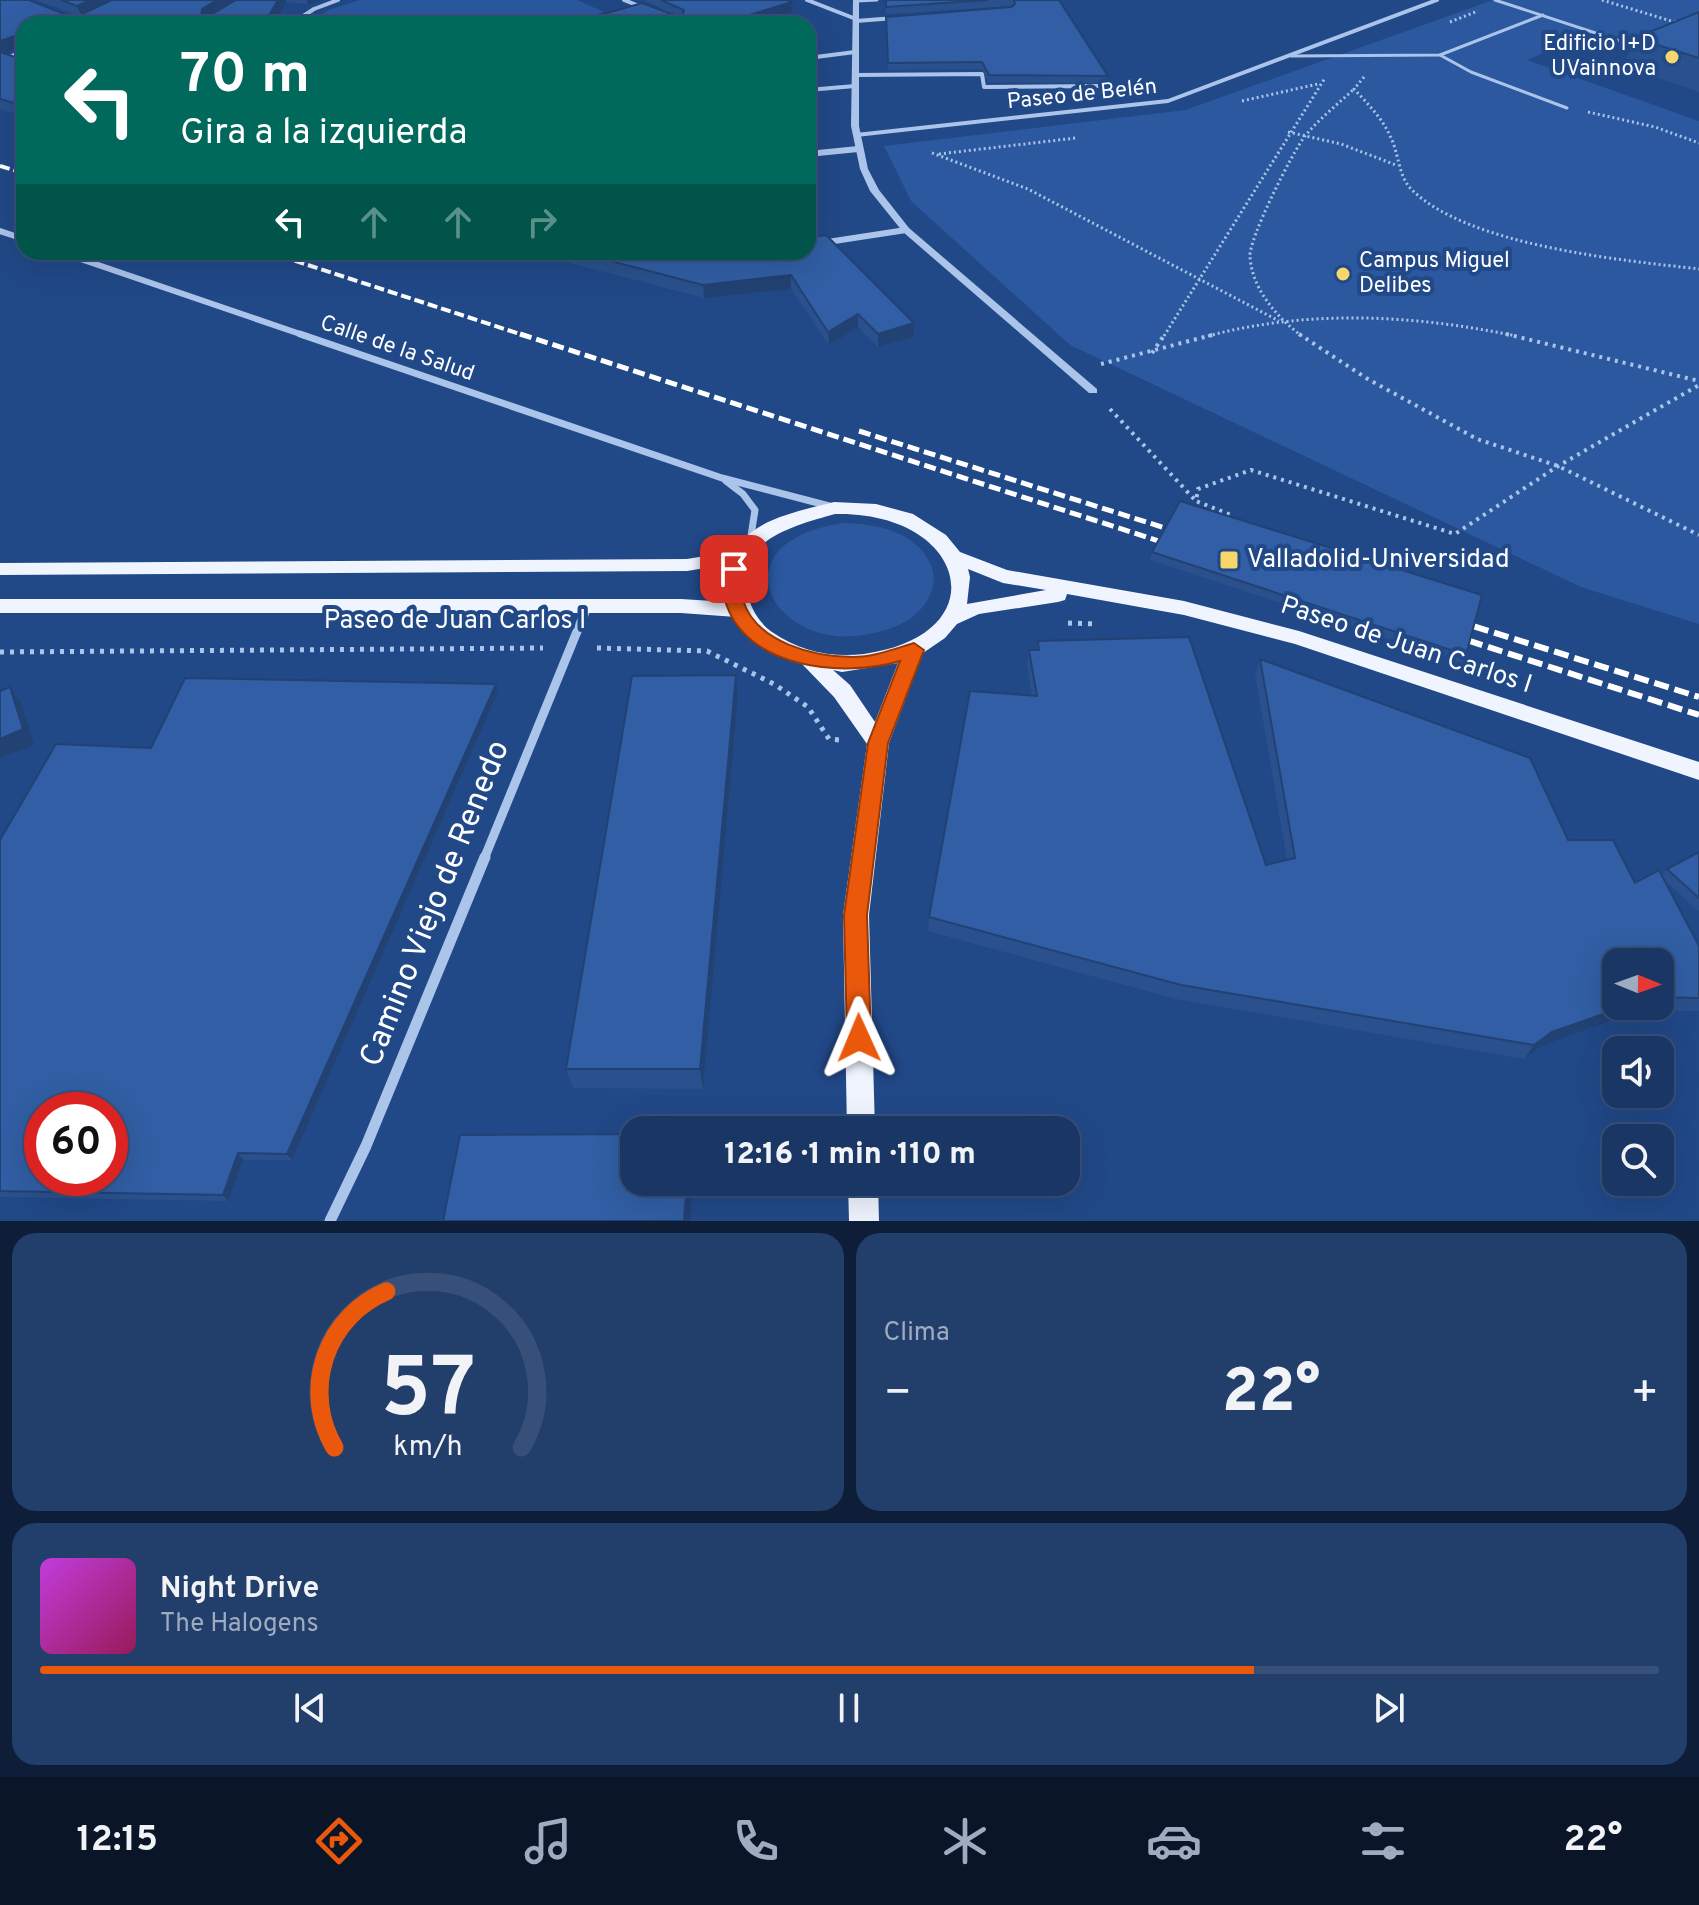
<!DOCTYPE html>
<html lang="es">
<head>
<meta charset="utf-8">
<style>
  :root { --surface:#193665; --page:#223e6b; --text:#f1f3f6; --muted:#9fabbf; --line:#375079; --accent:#ea580c }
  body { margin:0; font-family:Overpass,sans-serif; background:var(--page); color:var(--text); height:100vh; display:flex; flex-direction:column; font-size:30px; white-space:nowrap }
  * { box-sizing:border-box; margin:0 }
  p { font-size:26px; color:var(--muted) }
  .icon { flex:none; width:44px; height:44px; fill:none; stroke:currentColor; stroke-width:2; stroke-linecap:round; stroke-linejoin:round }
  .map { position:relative; height:1221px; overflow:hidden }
  .panel { display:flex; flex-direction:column; gap:12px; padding:12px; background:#0e1e38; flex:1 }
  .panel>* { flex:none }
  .hud { position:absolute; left:16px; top:16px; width:800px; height:244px; border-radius:24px; box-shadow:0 8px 32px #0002,0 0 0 2px var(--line); background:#00695c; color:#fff; overflow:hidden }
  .needle { width:52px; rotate:91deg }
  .buttons { position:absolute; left:1602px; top:948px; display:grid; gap:16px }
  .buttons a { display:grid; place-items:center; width:72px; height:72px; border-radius:16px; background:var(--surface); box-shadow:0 8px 32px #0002,0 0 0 2px var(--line); font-size:40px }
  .speed { position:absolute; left:24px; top:1092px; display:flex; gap:16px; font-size:40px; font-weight:700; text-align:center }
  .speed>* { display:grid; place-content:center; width:104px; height:104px; border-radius:50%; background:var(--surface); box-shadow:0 8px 32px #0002,0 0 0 2px var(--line); line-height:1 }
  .speed .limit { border:12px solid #d22; background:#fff; color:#111 }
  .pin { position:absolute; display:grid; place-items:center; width:68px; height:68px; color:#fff; margin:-34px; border-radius:16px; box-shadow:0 4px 12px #0006 }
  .me { position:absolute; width:88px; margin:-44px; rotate:359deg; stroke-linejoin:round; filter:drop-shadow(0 0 6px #0008) }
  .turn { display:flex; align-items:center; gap:28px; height:168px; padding:0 32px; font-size:36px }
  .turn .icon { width:104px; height:104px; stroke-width:2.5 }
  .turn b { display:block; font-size:56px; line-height:68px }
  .lanes { display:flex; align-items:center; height:76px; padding:0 32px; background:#0003; justify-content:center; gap:40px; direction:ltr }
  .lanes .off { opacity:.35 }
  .big { font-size:60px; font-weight:800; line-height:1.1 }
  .panel .tile { flex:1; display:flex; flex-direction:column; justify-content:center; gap:12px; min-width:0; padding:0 28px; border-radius:24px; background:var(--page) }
  .panel .dial { align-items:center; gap:0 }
  .dial svg { height:208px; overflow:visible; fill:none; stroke:var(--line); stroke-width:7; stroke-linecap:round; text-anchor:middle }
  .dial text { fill:var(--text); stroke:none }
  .song { display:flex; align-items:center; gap:24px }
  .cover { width:96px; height:96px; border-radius:12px; background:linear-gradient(135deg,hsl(290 70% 55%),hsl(330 70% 35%)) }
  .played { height:8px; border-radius:4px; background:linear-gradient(90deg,var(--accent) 75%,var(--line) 75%) }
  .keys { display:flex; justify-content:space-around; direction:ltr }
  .heat { display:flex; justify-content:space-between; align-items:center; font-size:44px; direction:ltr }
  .panel .tiles { flex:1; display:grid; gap:12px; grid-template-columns:1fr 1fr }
  .tile:last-child { grid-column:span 2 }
  .trip { position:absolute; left:620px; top:1116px; width:460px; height:80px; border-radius:24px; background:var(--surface); box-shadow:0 8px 32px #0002,0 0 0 2px var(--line); font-weight:800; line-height:80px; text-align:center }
  .dock { display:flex; height:128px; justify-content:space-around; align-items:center; background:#0a1628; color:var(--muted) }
  .dock .icon { width:56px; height:56px }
  .dock .active { color:var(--accent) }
  .dock b { font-size:36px; color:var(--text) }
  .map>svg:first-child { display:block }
</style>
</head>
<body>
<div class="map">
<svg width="1699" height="1221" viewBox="0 0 1699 1221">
  <rect width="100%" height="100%" fill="#214887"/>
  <g fill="#2b589f">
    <path d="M360,0H577L604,12L562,24H307L328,10Z"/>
    <path d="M1493,0H1699V17L1643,37L1586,35L1527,60L1699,121V624L1581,587L1070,345L911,201L884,146L1185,110Z"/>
    <path d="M843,523C877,524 916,531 931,565C938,581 931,598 920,610C909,622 894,628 878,632C777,661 708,543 843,523Z"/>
  </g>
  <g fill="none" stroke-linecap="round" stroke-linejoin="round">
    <g stroke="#abc4ea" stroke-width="3" stroke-dasharray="2 3" stroke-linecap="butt">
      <path d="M1602,0L1681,24"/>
      <path d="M1450,22L1478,11"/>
      <path d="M1601,71L1618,64"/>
      <path d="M1364,77L1354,89C1368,104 1383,119 1391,138C1399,154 1398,175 1411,189C1468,246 1621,260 1699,269"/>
      <path d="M1242,101L1318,84"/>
      <path d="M1588,112L1655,127L1699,143"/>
      <path d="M1288,132L1341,144L1396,165"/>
      <path d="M932,153L1028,189L1279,321"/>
      <path d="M939,154L1076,138"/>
      <path d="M1164,336L1325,78"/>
      <path d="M1208,336C1309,309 1415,315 1516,336"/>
      <path d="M1302,336C1278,319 1252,289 1250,257C1248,240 1293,151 1305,136C1319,119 1338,104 1354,89"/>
    </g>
    <g stroke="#abc4ea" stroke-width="4" stroke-dasharray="3 5" stroke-linecap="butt">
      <path d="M1299,334L1366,378L1477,439L1558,466L1699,535"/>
      <path d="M1506,334L1699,381"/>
      <path d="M1152,353L1165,334"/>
      <path d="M1101,364L1216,334"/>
      <path d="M1110,409L1196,501"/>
      <path d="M1227,520L1231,515L1196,501L1198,489L1251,470L1455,534L1558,466L1699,385"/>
    </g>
    <g stroke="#abc4ea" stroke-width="5" stroke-dasharray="4 6" stroke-linecap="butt">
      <path d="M1068,623L1098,624"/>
      <path d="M597,648L707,651L774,684L808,707L829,739L839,740"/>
      <path d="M0,652L543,648"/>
    </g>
    <g stroke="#abc4ea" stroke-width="3">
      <path d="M1495,0L1620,41"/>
      <path d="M856,1L877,0"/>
      <path d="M1440,55L1471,72L1567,108"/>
      <path d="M1291,56L1440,55L1543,15"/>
    </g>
    <g stroke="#abc4ea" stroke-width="4">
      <path d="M624,0L644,8"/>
      <path d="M807,0L856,19"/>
      <path d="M856,21L895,18"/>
      <path d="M291,24L314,9L338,0"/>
      <path d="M808,58L855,52"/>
      <path d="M6,59L24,50"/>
      <path d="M856,75L982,74L984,87L1101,86"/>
      <path d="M808,90L855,86"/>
      <path d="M856,135L1168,101L1437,0"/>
      <path d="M850,150L858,149"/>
    </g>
    <g stroke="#abc4ea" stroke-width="6">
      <path d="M808,154L858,149"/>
      <path d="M0,231L24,239"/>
      <path d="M808,245L906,230"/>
      <path d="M60,252L306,336"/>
    </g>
    <g stroke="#abc4ea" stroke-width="7">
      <path d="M300,334L722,478L833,507"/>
      <path d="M726,481L743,494L755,510L750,542"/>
    </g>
    <path stroke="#abc4ea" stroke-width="9" d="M484,859L587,607"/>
    <path stroke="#abc4ea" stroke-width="11" d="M330,1221L366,1146L485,857"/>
    <path fill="#abc4ea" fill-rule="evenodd" d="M853,0H859V126L868,169L879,190L909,228L1097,389V393H1089L903,232L870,191L860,169L851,126Z"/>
    <g fill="#eff4fe" fill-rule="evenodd">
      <path d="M834,502L876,504L913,514L946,535L960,552L1007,570L1184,601L1299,631L1699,762V780L1295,644L1184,615L1067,594L1065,600L1058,602L979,614L957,624L945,638L923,653L889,743L869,915L875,1130H847L843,915L867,744L834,697L802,664L790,661L755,641L736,617L681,613H0V599H681L729,602L724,578L730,564L687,571L0,575V563L687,559L735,551C753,518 801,511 834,502ZM835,514C967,511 1000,635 864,654C831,658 800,651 772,632C759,623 750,607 747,592C735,540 796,525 835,514ZM968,569L1003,583L1046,590L967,604L970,577ZM898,663L875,722L850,685L833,670L842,672Z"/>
      <path d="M848,1182H878L879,1221H849Z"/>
    </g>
    <g stroke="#fff" stroke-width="4" stroke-dasharray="10 4" stroke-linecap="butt">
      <path d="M0,166L24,173"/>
      <path d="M268,252L526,336"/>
    </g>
    <g stroke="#fff" stroke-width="5" stroke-dasharray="12 5" stroke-linecap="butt">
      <path d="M520,334L1177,547"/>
      <path d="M859,431L1187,535"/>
    </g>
    <g stroke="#fff" stroke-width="6" stroke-dasharray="15 6" stroke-linecap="butt">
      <path d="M1454,620L1699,697"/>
      <path d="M1448,634L1699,715"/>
    </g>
  </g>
  <g fill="#2a518d" fill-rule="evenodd">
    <path d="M0,0L74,18L79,16L36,0H323L308,4L286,2L24,24V116L0,109ZM16,49L20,57L18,58L2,53Z"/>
    <path d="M643,0H787L792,12L569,24L659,9V7Z"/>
    <path d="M886,0H1059L1108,76L1107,83L988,82L982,69L888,70L886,17L1011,7L1013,6L886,14Z"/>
    <path d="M1699,12V92L1623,66L1635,38Z"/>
    <path d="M817,237L914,337L878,347L858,327L829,345L791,289L704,298L528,252H808Z"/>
    <path d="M1152,552L1466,655L1462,663L1150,560Z"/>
    <path d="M1038,641L1266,865L1287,860L1255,674L1260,659L1568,840L1635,883L1662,876L1667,869L1699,852V912L1664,880L1699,946V1011H1638L1541,1046L1524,1059L1176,999L928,931L929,917L1032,695L1027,665L1029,650H1036ZM1660,962V1006H1616Z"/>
    <path d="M736,675L738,697L703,1089L573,1088L566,1069Z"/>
    <path d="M498,692L292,1160H243L228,1201L0,1197V840L151,748Z"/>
  </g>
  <g fill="#224273">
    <path d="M90,0H116L82,17L77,6Z"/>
    <path d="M217,0H237L205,20L201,17L202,9Z"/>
    <path d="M278,0H286V2L274,24H264Z"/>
    <path d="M307,0H323L308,4Z"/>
    <path d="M792,2V12L756,24H720Z"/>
    <path d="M21,34L24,41L15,46L16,49L0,54V41Z"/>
    <path d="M817,225V238L808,239V226Z"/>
    <path d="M791,275V289L704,298L703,285Z"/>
    <path d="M858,314V327L829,345L828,332Z"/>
    <path d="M914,323V337L878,347V334Z"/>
    <path d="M736,675L738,697L703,1089L700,1069Z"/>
    <path d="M496,684L498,692L292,1160L287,1154Z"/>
    <path d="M10,687L21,703L34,745L0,758V739Z"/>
    <path d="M1626,1006H1643L1638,1011L1541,1046L1524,1059L1534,1045L1552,1032Z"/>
    <path d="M238,1153L243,1160L228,1201L223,1195Z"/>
    <path d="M687,1182H693L690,1221H684Z"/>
  </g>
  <g fill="#315ea4" stroke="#224273" stroke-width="2" fill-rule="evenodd">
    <path d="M0,0H29L74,18L112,0H217L202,9L201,17H207L236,0H278L264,24H24V106L0,99V52L18,58L23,55L22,49L15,46L24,41L21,34L0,41Z"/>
    <path d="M61,0H90L77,6Z"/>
    <path d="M661,0H787L792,2L720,24H569L642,3L682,18L684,10Z"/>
    <path d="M886,0H988L886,7Z"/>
    <path d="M1014,0H1059L1108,76L989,75L982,62L888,63L886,17L1011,7L1015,4Z"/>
    <path d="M1699,12V58L1635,38Z"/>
    <path d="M808,211L817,225L808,226Z"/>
    <path d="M826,235L914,323L878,334L858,314L828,332L791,275L703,285L576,252H808V238Z"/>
    <path d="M1180,501L1482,595L1466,655L1152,552Z"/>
    <path d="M1189,637L1266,865L1295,858L1260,659L1530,758L1568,840H1613L1635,883L1659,870L1699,946V998L1660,997V962H1616V1006H1626L1552,1032L1534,1045L1181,985L929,917L970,691L1037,696L1029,650H1039L1038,641Z"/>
    <path d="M736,675L700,1069H566L632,676Z"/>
    <path d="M185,678L496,684L287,1154L238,1153L223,1195L0,1191V840L56,744L151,748ZM42,1110H110V1178H42Z"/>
    <path d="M10,687L23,729L0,739V691Z"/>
    <path d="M1699,852V898L1667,869Z"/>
    <path d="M634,1134V1182H687L684,1221H443L460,1135Z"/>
  </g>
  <path fill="#ea580c" stroke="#983908" stroke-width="2" d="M734,563L743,569C743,579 741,591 743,600C756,643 815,657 853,657C874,657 894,649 914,643L924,650L888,743L867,915L871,1038L868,1046L859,1049L850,1046L847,1038L844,915L868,743L900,661C844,678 744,669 725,600C723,590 725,579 726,569Z"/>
  <g fill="#f7d76c" stroke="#214887" stroke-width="3">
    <circle cx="1672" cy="57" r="8"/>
    <circle cx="1343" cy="274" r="8"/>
    <rect x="1219" y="550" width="20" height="20" rx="4"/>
  </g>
  <g text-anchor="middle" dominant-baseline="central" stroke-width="8" stroke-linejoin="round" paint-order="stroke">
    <g font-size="22" fill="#fff" stroke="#214887" text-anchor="end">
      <text x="1656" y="44">Edificio I+D<tspan x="1656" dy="25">UVainnova</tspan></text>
      <text x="1359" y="261" text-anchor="start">Campus Miguel<tspan x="1359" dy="25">Delibes</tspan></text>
    </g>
    <g font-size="22" fill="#fff" stroke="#214887">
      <text transform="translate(1082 95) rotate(-6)">Paseo de Belén</text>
      <text transform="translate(397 349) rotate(19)">Calle de la Salud</text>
    </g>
    <g font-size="26" fill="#fff" stroke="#214887" text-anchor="start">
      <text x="1247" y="560">Valladolid-Universidad</text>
    </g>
    <g font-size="26" fill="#fff" stroke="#214887">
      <text x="455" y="621">Paseo de Juan Carlos I</text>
      <text transform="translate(1406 646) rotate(18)">Paseo de Juan Carlos I</text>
    </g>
    <g font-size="32" fill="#fff" stroke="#214887">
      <text transform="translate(436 904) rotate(-68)">Camino Viejo de Renedo</text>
    </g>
  </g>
</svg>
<div class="buttons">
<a><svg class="needle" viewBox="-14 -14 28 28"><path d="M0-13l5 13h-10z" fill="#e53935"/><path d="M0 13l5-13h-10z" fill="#9fabbf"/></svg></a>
<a><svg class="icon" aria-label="sound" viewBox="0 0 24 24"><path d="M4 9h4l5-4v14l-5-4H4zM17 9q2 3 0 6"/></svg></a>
<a><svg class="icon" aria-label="search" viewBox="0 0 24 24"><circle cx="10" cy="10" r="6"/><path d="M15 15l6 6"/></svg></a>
</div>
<div class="speed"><div class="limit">60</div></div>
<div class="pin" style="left:734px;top:569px;background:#d93025"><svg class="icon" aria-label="arrive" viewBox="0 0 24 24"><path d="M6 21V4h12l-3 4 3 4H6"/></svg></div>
<svg class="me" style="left:859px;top:1038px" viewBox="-20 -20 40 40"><path d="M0-17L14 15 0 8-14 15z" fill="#ea580c" stroke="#fff" stroke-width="4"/></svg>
<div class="trip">12:16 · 1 min · 110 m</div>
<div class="hud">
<div class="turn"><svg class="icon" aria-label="left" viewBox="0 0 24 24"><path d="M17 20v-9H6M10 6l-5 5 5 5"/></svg><div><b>70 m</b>Gira a la izquierda</div></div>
<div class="lanes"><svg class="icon" aria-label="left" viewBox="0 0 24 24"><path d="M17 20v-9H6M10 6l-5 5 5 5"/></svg><svg class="icon off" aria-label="ahead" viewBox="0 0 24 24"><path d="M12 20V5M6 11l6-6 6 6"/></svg><svg class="icon off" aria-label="ahead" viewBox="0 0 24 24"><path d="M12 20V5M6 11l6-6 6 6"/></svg><svg class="icon off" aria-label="right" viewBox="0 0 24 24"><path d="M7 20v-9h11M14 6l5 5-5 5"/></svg></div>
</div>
</div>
<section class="panel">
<div class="tiles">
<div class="tile dial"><svg viewBox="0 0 100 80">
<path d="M14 69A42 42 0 1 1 86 69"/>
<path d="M14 69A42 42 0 0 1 34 9" stroke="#ea580c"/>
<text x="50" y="56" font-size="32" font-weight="700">57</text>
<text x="50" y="72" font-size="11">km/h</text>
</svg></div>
<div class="tile"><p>Clima</p>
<div class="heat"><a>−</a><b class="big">22°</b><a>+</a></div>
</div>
<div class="tile">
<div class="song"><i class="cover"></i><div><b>Night Drive</b><p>The Halogens</p></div></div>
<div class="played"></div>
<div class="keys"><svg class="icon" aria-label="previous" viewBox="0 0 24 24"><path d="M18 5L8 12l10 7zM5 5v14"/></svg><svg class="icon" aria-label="pause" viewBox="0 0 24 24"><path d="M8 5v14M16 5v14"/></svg><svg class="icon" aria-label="next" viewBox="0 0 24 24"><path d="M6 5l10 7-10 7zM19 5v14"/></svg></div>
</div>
</div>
</section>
<nav class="dock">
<b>12:15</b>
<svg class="icon active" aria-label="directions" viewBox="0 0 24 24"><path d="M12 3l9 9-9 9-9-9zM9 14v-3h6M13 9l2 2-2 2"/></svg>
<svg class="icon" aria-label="music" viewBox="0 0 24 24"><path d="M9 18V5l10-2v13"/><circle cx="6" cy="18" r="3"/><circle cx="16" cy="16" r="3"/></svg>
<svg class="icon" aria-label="phone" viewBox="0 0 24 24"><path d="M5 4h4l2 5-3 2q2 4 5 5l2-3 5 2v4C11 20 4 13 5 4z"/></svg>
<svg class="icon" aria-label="climate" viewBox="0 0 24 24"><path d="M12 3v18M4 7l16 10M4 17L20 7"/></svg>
<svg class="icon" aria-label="car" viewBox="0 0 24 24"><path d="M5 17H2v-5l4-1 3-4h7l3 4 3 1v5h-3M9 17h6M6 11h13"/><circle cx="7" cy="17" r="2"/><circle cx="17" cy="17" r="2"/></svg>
<svg class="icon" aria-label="filters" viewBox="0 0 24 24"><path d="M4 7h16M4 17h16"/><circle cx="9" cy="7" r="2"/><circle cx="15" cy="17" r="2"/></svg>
<b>22°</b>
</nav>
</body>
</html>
